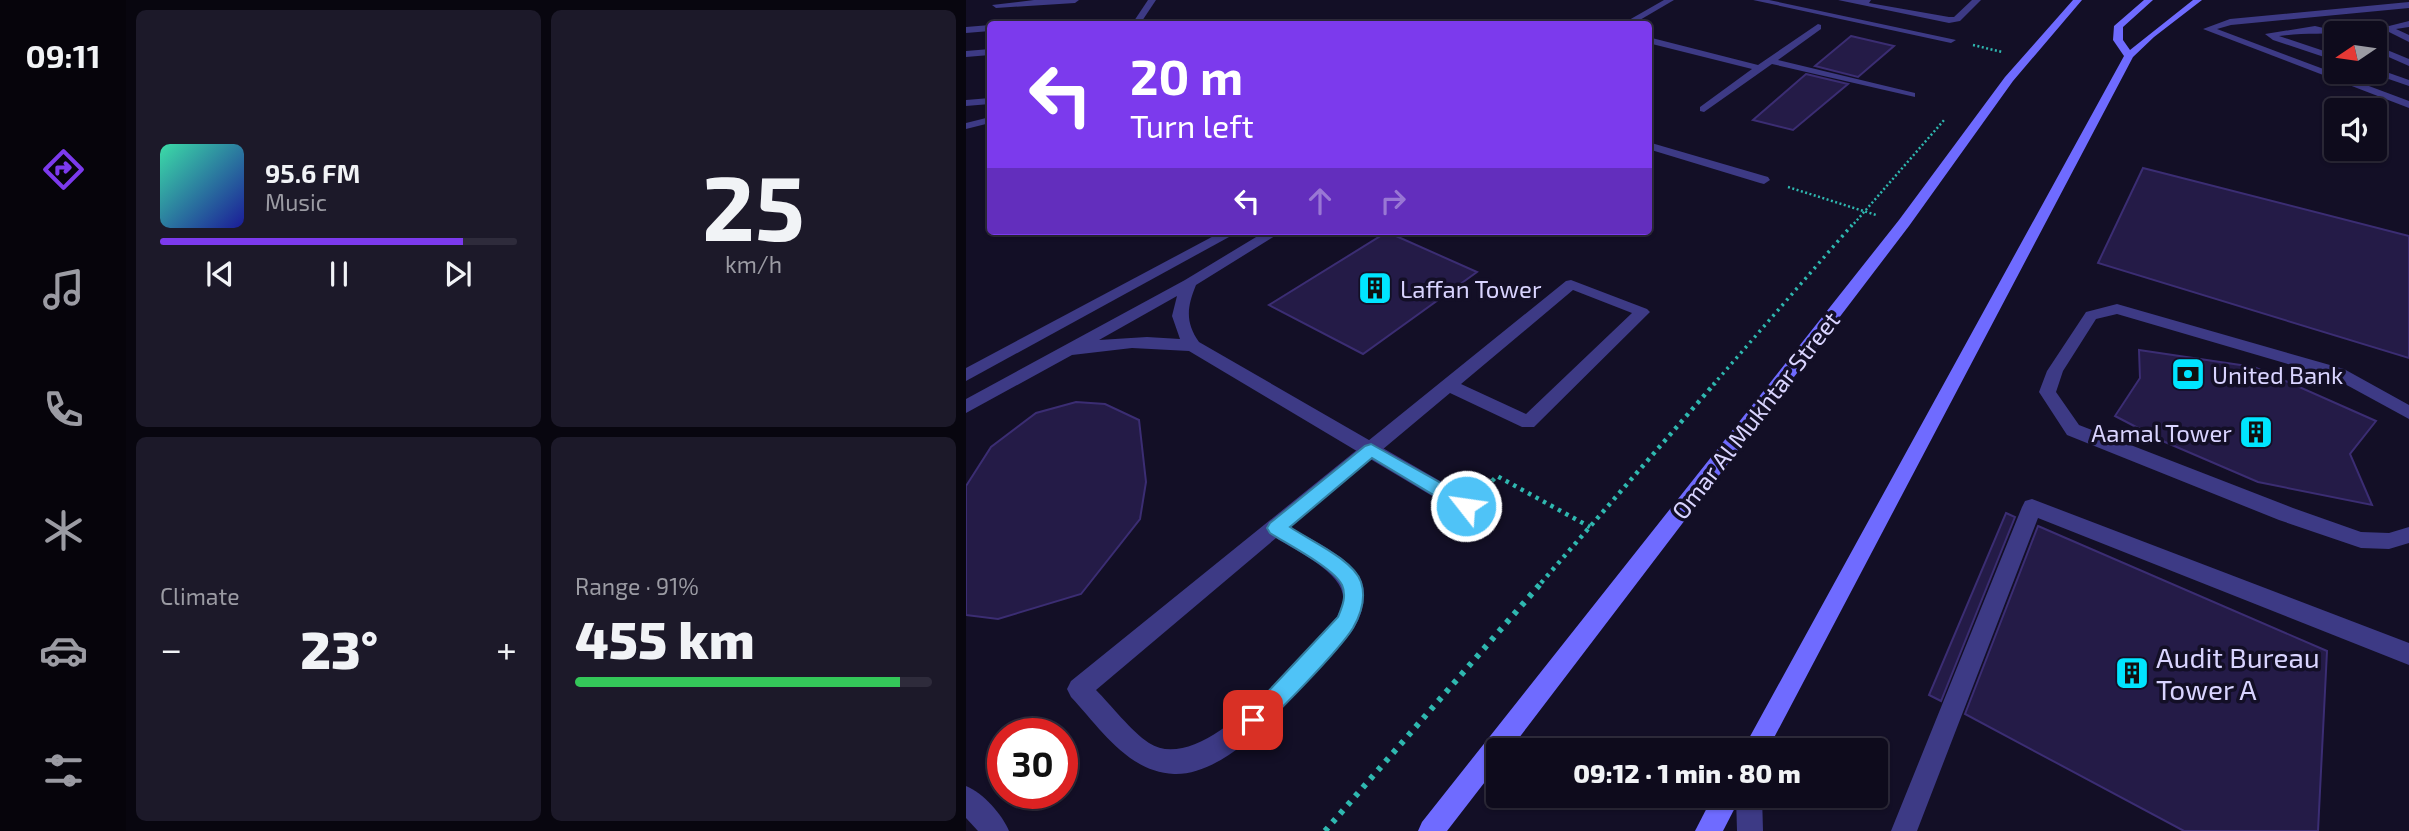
<!DOCTYPE html>
<html lang="en">
<head>
<meta charset="utf-8">
<style>
  :root { --surface:#0e0b1c; --page:#1c1929; --text:#f1f3f6; --muted:#9b9ba3; --line:#2e2b3b; --accent:#7c3aed }
  body { margin:0; font-family:"Exo 2",sans-serif; background:var(--page); color:var(--text); height:100vh; display:flex; flex-direction:column; font-size:26px; white-space:nowrap }
  * { box-sizing:border-box; margin:0 }
  p { font-size:23px; color:var(--muted) }
  .icon { flex:none; width:38px; height:38px; fill:none; stroke:currentColor; stroke-width:2; stroke-linecap:round; stroke-linejoin:round }
  .map { position:relative; flex:1; overflow:hidden }
  .details { display:flex; flex-direction:column; gap:10px; padding:10px; background:#08060f; width:840px }
  .details>* { flex:none }
  .banner { position:absolute; left:21px; top:21px; width:665px; height:214px; border-radius:7px; box-shadow:0 2px 5px #0004,0 0 0 2px var(--line); background:#7c3aed; color:#fff; overflow:hidden }
  .needle { width:46px; rotate:257deg }
  .fabs { position:absolute; left:1358px; top:21px; display:grid; gap:14px }
  .fabs a { display:grid; place-items:center; width:63px; height:63px; border-radius:7px; background:var(--surface); box-shadow:0 2px 5px #0004,0 0 0 2px var(--line); font-size:35px }
  .speed { position:absolute; left:21px; top:718px; display:flex; gap:14px; font-size:35px; font-weight:700; text-align:center }
  .speed>* { display:grid; place-content:center; width:91px; height:91px; border-radius:50%; background:var(--surface); box-shadow:0 2px 5px #0004,0 0 0 2px var(--line); line-height:1 }
  .speed .limit { border:10px solid #d22; background:#fff; color:#111 }
  .pin { position:absolute; display:grid; place-items:center; width:60px; height:60px; color:#fff; margin:-30px; border-radius:14px; box-shadow:0 4px 10px #0006 }
  .me { position:absolute; width:77px; margin:-38px; rotate:300deg; stroke-linejoin:round; filter:drop-shadow(0 0 5px #0008) }
  .turn { display:flex; align-items:center; gap:24px; height:147px; padding:0 28px; font-size:32px }
  .turn .icon { width:91px; height:91px; stroke-width:2.5 }
  .turn b { display:block; font-size:49px; line-height:60px }
  .lanes { display:flex; align-items:center; height:66px; padding:0 28px; background:#0003; justify-content:center; gap:35px; direction:ltr }
  .lanes .off { opacity:.35 }
  .big { font-size:52px; font-weight:800; line-height:1.1 }
  .details .tile { flex:1; display:flex; flex-direction:column; justify-content:center; gap:10px; min-width:0; padding:0 24px; border-radius:10px; background:var(--page) }
  .details .dial { align-items:center; gap:0 }
  .dial b { font-size:91px; line-height:1 }
  .song { display:flex; align-items:center; gap:21px }
  .cover { width:84px; height:84px; border-radius:10px; background:linear-gradient(135deg,hsl(160 70% 55%),hsl(240 70% 35%)) }
  .played { height:7px; border-radius:4px; background:linear-gradient(90deg,var(--accent) 85%,var(--line) 85%) }
  .keys { display:flex; justify-content:space-around; direction:ltr }
  .heat { display:flex; justify-content:space-between; align-items:center; font-size:38px; direction:ltr }
  .charge { height:10px; border-radius:5px; background:linear-gradient(90deg,#34c759 91%,var(--line) 0) }
  .details .tiles { flex:1; display:grid; gap:10px; grid-template-columns:repeat(2,1fr) }
  .trip { position:absolute; left:520px; top:738px; width:402px; height:70px; border-radius:7px; background:var(--surface); box-shadow:0 2px 5px #0004,0 0 0 2px var(--line); font-weight:800; line-height:70px; text-align:center }
  main { display:flex; flex:1; min-height:0 }
  .tabs { display:flex; flex-direction:column; width:126px; justify-content:space-around; align-items:center; background:#06040b; color:var(--muted) }
  .tabs .icon { width:49px; height:49px }
  .tabs .current { color:var(--accent) }
  .tabs b { font-size:32px; color:var(--text) }
  .map>svg:first-child { display:block }
</style>
</head>
<body>
<main>
<nav class="tabs">
<b>09:11</b>
<svg class="icon current" aria-label="directions" viewBox="0 0 24 24"><path d="M12 3l9 9-9 9-9-9zM9 14v-3h6M13 9l2 2-2 2"/></svg>
<svg class="icon" aria-label="music" viewBox="0 0 24 24"><path d="M9 18V5l10-2v13"/><circle cx="6" cy="18" r="3"/><circle cx="16" cy="16" r="3"/></svg>
<svg class="icon" aria-label="phone" viewBox="0 0 24 24"><path d="M5 4h4l2 5-3 2q2 4 5 5l2-3 5 2v4C11 20 4 13 5 4z"/></svg>
<svg class="icon" aria-label="climate" viewBox="0 0 24 24"><path d="M12 3v18M4 7l16 10M4 17L20 7"/></svg>
<svg class="icon" aria-label="car" viewBox="0 0 24 24"><path d="M5 17H2v-5l4-1 3-4h7l3 4 3 1v5h-3M9 17h6M6 11h13"/><circle cx="7" cy="17" r="2"/><circle cx="17" cy="17" r="2"/></svg>
<svg class="icon" aria-label="filters" viewBox="0 0 24 24"><path d="M4 7h16M4 17h16"/><circle cx="9" cy="7" r="2"/><circle cx="15" cy="17" r="2"/></svg>
</nav>
<section class="details">
<div class="tiles">
<div class="tile">
<div class="song"><i class="cover"></i><div><b>95.6 FM</b><p>Music</p></div></div>
<div class="played"></div>
<div class="keys"><svg class="icon" aria-label="previous" viewBox="0 0 24 24"><path d="M18 5L8 12l10 7zM5 5v14"/></svg><svg class="icon" aria-label="pause" viewBox="0 0 24 24"><path d="M8 5v14M16 5v14"/></svg><svg class="icon" aria-label="next" viewBox="0 0 24 24"><path d="M6 5l10 7-10 7zM19 5v14"/></svg></div>
</div>
<div class="tile dial"><b>25</b><p>km/h</p></div>
<div class="tile"><p>Climate</p>
<div class="heat"><a>−</a><b class="big">23°</b><a>+</a></div>
</div>
<div class="tile"><p>Range · 91%</p><b class="big">455 km</b><div class="charge"></div></div>
</div>
</section>
<div class="map">
<svg width="1443" height="831" viewBox="0 0 1443 831">
  <rect width="100%" height="100%" fill="#130f26"/>
  <g fill="#241b47" stroke="#3b2d73" stroke-width="2">
    <path d="M885,36L928,46L892,77L849,66Z"/>
    <path d="M840,74L882,84L827,130L787,120Z"/>
    <path d="M1177,168L1443,236V358L1132,263Z"/>
    <path d="M421,232L511,272L397,354L303,305Z"/>
    <path d="M1173,350L1288,367L1410,421L1384,454L1406,505L1292,482L1199,442L1149,416L1174,378Z"/>
    <path d="M110,402L139,404L173,420L180,482L174,519L115,594L32,619L0,615V486L25,447L70,413Z"/>
    <path d="M1040,513L1049,517L975,701L963,695Z"/>
    <path d="M1072,526L1361,651L1352,831H1218L999,714Z"/>
  </g>
  <g fill="none" stroke-linecap="round" stroke-linejoin="round">
    <g stroke="#2fb8b0" stroke-width="2.5" stroke-dasharray="2 2.5" stroke-linecap="butt">
      <path d="M1007,45L1036,52"/>
      <path d="M822,187L910,215"/>
      <path d="M885,227L979,119"/>
    </g>
    <path stroke="#2fb8b0" stroke-width="3.5" stroke-dasharray="2.5 4.5" stroke-linecap="butt" d="M747,385L886,225"/>
    <g stroke="#2fb8b0" stroke-width="4.5" stroke-dasharray="3.5 5" stroke-linecap="butt">
      <path d="M520,487L531,476L624,527"/>
      <path d="M575,583L749,383"/>
    </g>
    <path stroke="#2fb8b0" stroke-width="6" stroke-dasharray="4.5 7" stroke-linecap="butt" d="M359,831L576,582"/>
    <g fill="#3d3a85" fill-rule="evenodd">
      <path d="M68,0H113L109,3L30,8L26,5Z"/>
      <path d="M872,0H905L903,3L983,17H988L1006,0H1015L994,21L983,23Z"/>
      <path d="M157,21L175,24H152Z"/>
      <path d="M1443,21V27L1430,29L1443,35V42L1415,28Z"/>
      <path d="M852,24L855,25V29L812,60L949,93V97L806,64L738,112L734,111V107L786,69L682,43V37L792,65Z"/>
      <path d="M24,25V31L0,33V27Z"/>
      <path d="M1349,26L1379,33C1359,34 1335,33 1313,36L1370,55V61L1307,40L1299,34Z"/>
      <path d="M1409,45L1443,59V66L1409,51Z"/>
      <path d="M24,49V55L0,57V51Z"/>
      <path d="M1409,68L1443,80V86L1405,73Z"/>
      <path d="M24,98V104L0,106V100Z"/>
      <path d="M24,117V123L0,129V123Z"/>
      <path d="M605,280L681,309L684,312L568,427H556L484,393L324,527C345,540 392,560 397,586C400,601 395,618 386,631C376,645 362,658 351,671C319,706 260,776 208,774C162,772 134,728 105,697L101,689L105,681L600,281ZM607,290L666,313L560,414L495,384ZM310,538C330,551 381,574 377,601C377,606 373,612 371,617C338,652 237,779 183,743C165,731 145,705 130,690Z"/>
      <path d="M1151,304L1378,369L1443,405V419L1366,377L1151,314L1130,319L1097,371L1090,392L1113,425L1327,508L1395,532L1423,533L1443,527V543L1423,549L1395,548L1313,520L1101,435L1073,392L1081,371L1120,312Z"/>
      <path d="M0,786C17,793 36,814 43,831H12L0,818Z"/>
    </g>
    <g fill="#3d3a85" fill-rule="evenodd">
      <path d="M182,0H190L174,24H166Z"/>
      <path d="M698,0H708L667,24H656Z"/>
      <path d="M787,0H803L990,40L985,43Z"/>
      <path d="M1443,2V8L1265,25L1251,29L1443,101V108L1237,29L1264,19Z"/>
      <path d="M682,142L802,177L804,180L798,184L794,183L682,149Z"/>
      <path d="M257,231H274L0,381V368Z"/>
      <path d="M300,231H317L230,285C221,307 219,322 233,342L507,500L510,506L507,512L500,514L493,512L223,351L166,348L106,355L0,413V399L219,280ZM211,296L206,316L214,339L181,337L133,340Z"/>
      <path d="M1066,499L1443,643V665L1072,518L951,831H925L1056,507L1059,501Z"/>
      <path d="M770,796H796L797,831H771Z"/>
    </g>
    <g fill="#6f6bff" fill-rule="evenodd">
      <path d="M1107,0H1116L1047,81L943,226L543,751H532V765L481,831H452L456,822L933,220L1039,77Z"/>
      <path d="M1178,0H1187L1157,27V40L1164,50L1227,0H1236L1188,37L1167,57L801,751H776L1158,56L1147,40L1148,26Z"/>
      <path d="M747,796H775L757,831H729Z"/>
    </g>
  </g>
  <path fill="#4fc3f7" stroke="#337fa1" stroke-width="2" d="M405,444L507,501L509,506L507,511H494L406,458L324,527C343,540 388,560 395,582C400,597 395,614 387,628C376,646 304,724 287,731L279,728L276,720L279,712L297,697L372,617C376,607 381,596 376,585C368,568 321,544 304,533L301,528L304,523L399,446Z"/>
  <defs>
    <g id="building-square" transform="scale(1.75)"><rect x="-9" y="-9" width="18" height="18" rx="4" fill="#00e5ff" stroke="#130f26"/><path d="M-4-6H4V6H1V3H-1V6H-4ZM-2.5-4.3h1.7v1.8h-1.7ZM.8-4.3h1.7v1.8H.8ZM-2.5-1h1.7V.8h-1.7ZM.8-1h1.7V.8H.8Z" fill="#111"/></g>
    <g id="bank-square" transform="scale(1.75)"><rect x="-9" y="-9" width="18" height="18" rx="4" fill="#00e5ff" stroke="#130f26"/><path d="M-6-4H6V4H-6ZM0-2.3a2.3 2.3 0 1 0 0 4.6a2.3 2.3 0 1 0 0-4.6Z" fill="#111"/></g>
  </defs>
  <g fill-rule="evenodd">
    <use href="#building-square" x="409" y="288"/>
    <use href="#bank-square" x="1222" y="374"/>
    <use href="#building-square" x="1290" y="432"/>
    <use href="#building-square" x="1166" y="673"/>
  </g>
  <g text-anchor="middle" dominant-baseline="central" stroke-width="7" stroke-linejoin="round" paint-order="stroke">
    <g font-size="24" fill="#d9d4ff" stroke="#130f26" text-anchor="start">
      <text x="434" y="288">Laffan Tower</text>
      <text x="1246" y="374">United Bank</text>
      <text x="1266" y="432" text-anchor="end">Aamal Tower</text>
    </g>
    <g font-size="24" fill="#d9d4ff" stroke="#130f26">
      <text transform="translate(789 415) rotate(-52)">Omar Al Mukhtar Street</text>
    </g>
    <g font-size="28" fill="#d9d4ff" stroke="#130f26" text-anchor="start">
      <text x="1190" y="657">Audit Bureau<tspan x="1190" dy="32">Tower A</tspan></text>
    </g>
  </g>
</svg>
<div class="fabs">
<a><svg class="needle" viewBox="-14 -14 28 28"><path d="M0-13l5 13h-10z" fill="#e53935"/><path d="M0 13l5-13h-10z" fill="#9b9ba3"/></svg></a>
<a><svg class="icon" aria-label="sound" viewBox="0 0 24 24"><path d="M4 9h4l5-4v14l-5-4H4zM17 9q2 3 0 6"/></svg></a>
</div>
<div class="speed"><div class="limit">30</div></div>
<div class="pin" style="left:287px;top:720px;background:#d93025"><svg class="icon" aria-label="arrive" viewBox="0 0 24 24"><path d="M6 21V4h12l-3 4 3 4H6"/></svg></div>
<svg class="me" style="left:500px;top:506px" viewBox="-20 -20 40 40"><circle r="17" fill="#4fc3f7" stroke="#fff" stroke-width="3"/><path d="M0-11L8 9 0 5-8 9z" fill="#fff"/></svg>
<div class="trip">09:12 · 1 min · 80 m</div>
<div class="banner">
<div class="turn"><svg class="icon" aria-label="left" viewBox="0 0 24 24"><path d="M17 20v-9H6M10 6l-5 5 5 5"/></svg><div><b>20 m</b>Turn left</div></div>
<div class="lanes"><svg class="icon" aria-label="left" viewBox="0 0 24 24"><path d="M17 20v-9H6M10 6l-5 5 5 5"/></svg><svg class="icon off" aria-label="ahead" viewBox="0 0 24 24"><path d="M12 20V5M6 11l6-6 6 6"/></svg><svg class="icon off" aria-label="right" viewBox="0 0 24 24"><path d="M7 20v-9h11M14 6l5 5-5 5"/></svg></div>
</div>
</div>
</main>
</body>
</html>
